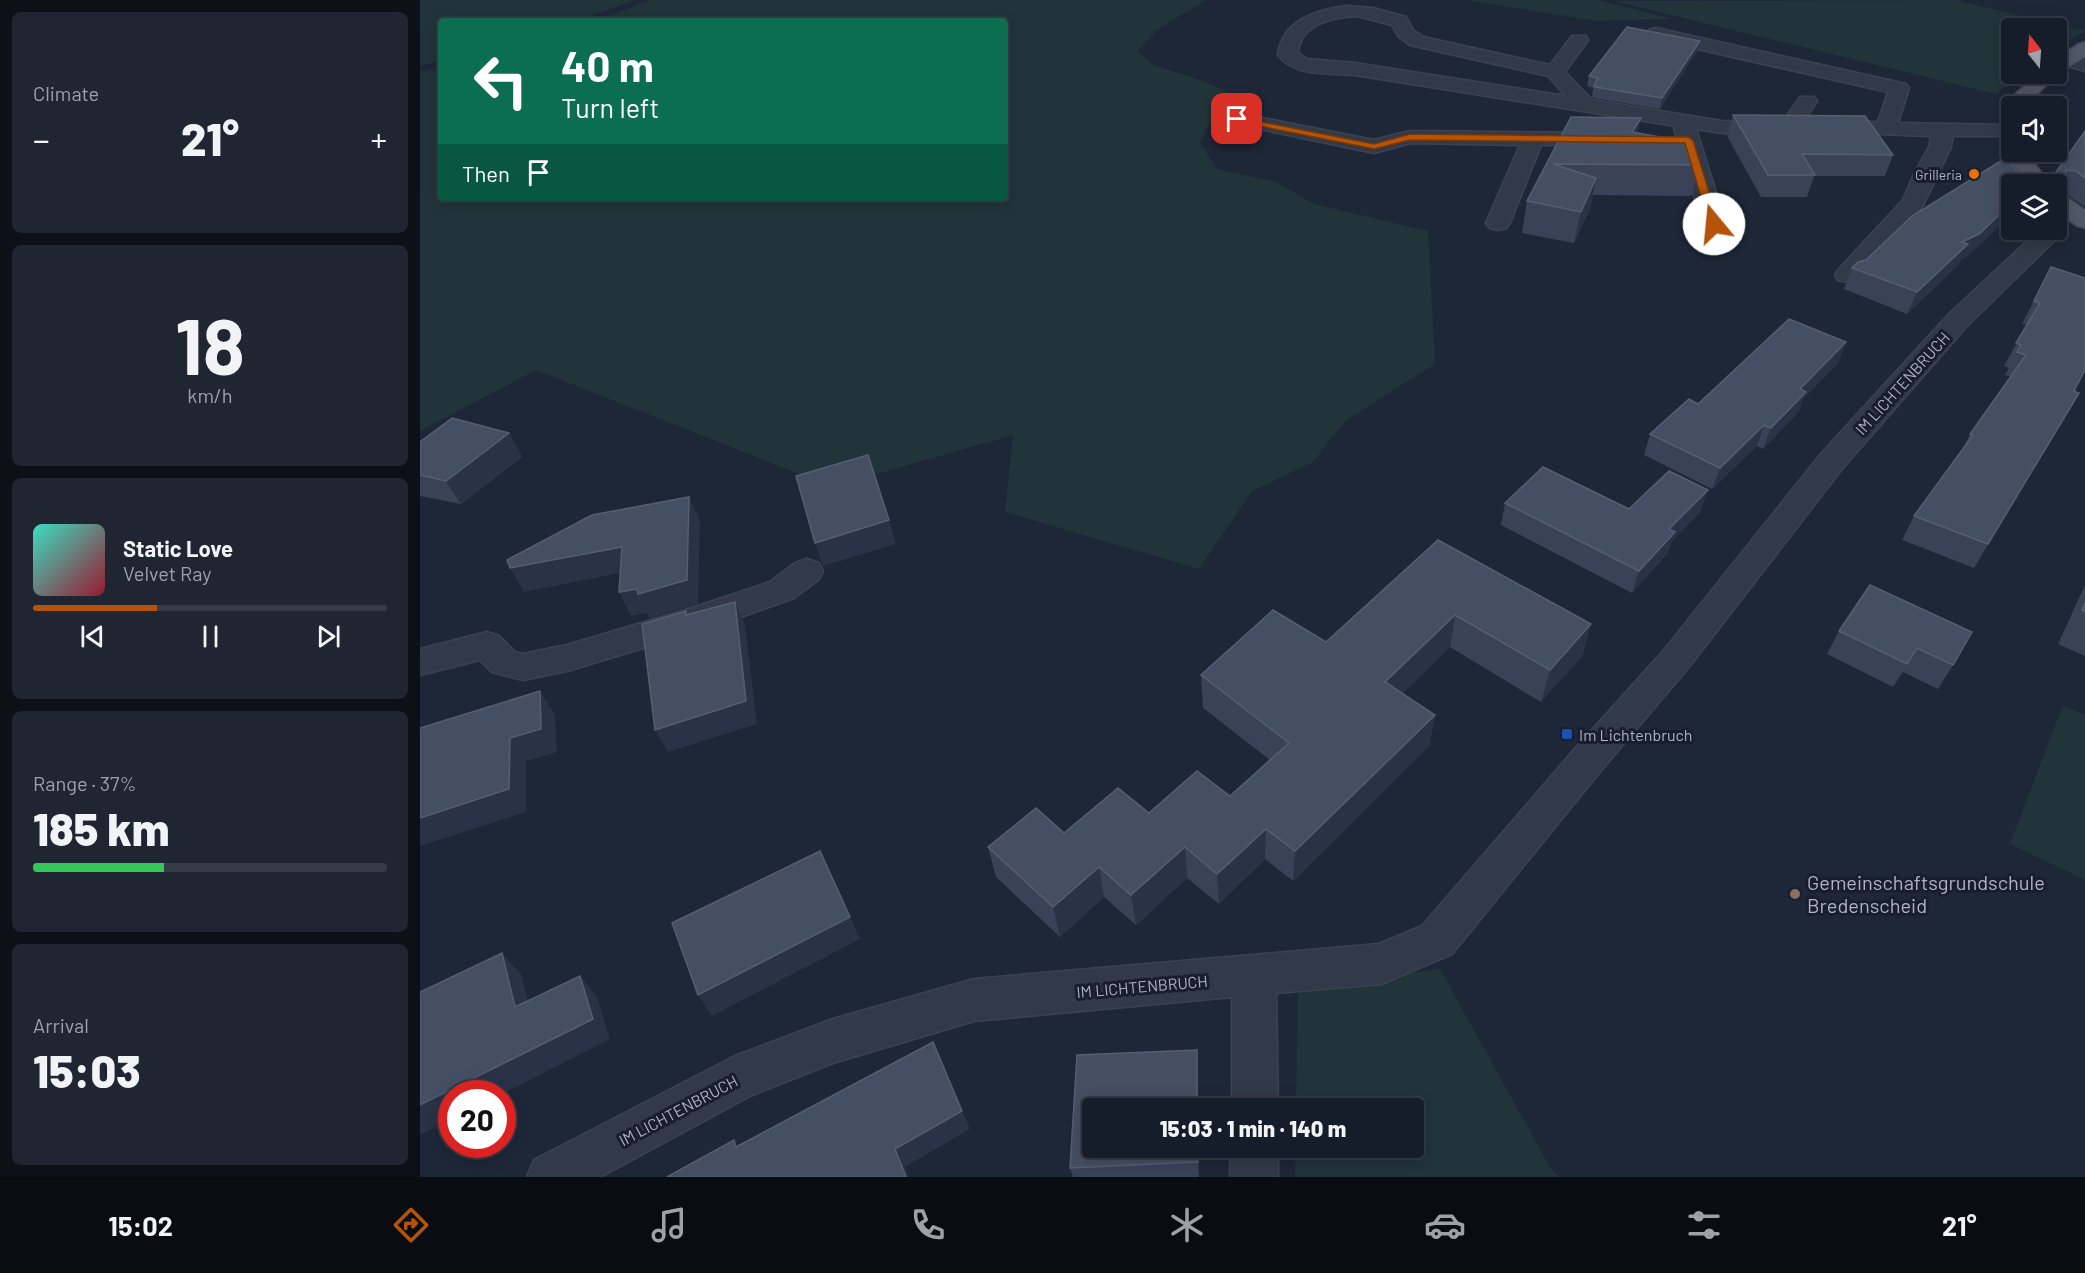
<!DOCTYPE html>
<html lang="en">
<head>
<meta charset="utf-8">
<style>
  :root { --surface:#161d2a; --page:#1f2632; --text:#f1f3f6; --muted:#9ea2a8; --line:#353b47; --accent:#b45309 }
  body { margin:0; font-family:Barlow,sans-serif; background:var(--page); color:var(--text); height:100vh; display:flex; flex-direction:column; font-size:22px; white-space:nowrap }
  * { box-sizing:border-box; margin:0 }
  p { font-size:20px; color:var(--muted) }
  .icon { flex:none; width:33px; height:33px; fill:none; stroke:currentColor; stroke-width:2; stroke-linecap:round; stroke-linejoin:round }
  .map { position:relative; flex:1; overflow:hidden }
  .drawer { display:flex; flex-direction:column; gap:12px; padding:12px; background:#0c1017; width:420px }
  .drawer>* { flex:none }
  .banner { position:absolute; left:18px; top:18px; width:570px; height:183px; border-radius:6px; box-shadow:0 3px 15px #0003,0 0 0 2px var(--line); background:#0b6e4f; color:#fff; overflow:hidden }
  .needle { width:39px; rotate:343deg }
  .controls { position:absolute; left:1581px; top:18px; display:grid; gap:12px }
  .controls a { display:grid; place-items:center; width:66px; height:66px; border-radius:6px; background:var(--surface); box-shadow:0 3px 15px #0003,0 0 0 2px var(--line); font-size:30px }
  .speed { position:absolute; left:18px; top:1080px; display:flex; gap:12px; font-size:30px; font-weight:700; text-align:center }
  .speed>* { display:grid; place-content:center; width:78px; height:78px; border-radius:50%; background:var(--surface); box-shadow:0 3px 15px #0003,0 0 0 2px var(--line); line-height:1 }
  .speed .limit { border:9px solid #d22; background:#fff; color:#111 }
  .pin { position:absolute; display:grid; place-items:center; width:51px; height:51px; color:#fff; margin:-26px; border-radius:12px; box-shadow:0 3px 9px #0006 }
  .me { position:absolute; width:66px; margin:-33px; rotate:343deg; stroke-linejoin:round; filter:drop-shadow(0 0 4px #0008) }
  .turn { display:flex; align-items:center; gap:21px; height:126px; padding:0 24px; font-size:27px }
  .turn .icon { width:78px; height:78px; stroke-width:2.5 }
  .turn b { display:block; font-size:42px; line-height:51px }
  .then { display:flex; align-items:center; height:57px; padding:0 24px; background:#0003; gap:12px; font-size:22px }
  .big { font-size:45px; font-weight:800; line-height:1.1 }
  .drawer .widget { flex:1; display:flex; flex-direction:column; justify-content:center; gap:9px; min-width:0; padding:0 21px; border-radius:9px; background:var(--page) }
  .drawer .dial { align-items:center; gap:0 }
  .dial b { font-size:78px; line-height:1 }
  .song { display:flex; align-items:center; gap:18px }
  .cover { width:72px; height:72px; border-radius:9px; background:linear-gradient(135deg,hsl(170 70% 55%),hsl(350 70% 35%)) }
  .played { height:6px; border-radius:3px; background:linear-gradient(90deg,var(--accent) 35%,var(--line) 35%) }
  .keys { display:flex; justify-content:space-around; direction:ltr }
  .heat { display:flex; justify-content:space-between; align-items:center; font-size:33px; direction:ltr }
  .charge { height:9px; border-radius:4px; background:linear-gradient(90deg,#34c759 37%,var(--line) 0) }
  .trip { position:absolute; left:662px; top:1098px; width:342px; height:60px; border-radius:6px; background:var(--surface); box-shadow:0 3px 15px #0003,0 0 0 2px var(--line); font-weight:800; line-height:60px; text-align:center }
  .dock { display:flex; height:96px; justify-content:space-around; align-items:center; background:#090c11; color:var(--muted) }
  .dock .icon { width:42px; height:42px }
  .dock .current { color:var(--accent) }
  .dock b { font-size:27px; color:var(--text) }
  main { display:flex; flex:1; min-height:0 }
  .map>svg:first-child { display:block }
</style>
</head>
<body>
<main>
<section class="drawer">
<div class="widget"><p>Climate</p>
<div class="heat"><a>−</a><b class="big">21°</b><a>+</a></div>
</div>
<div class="widget dial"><b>18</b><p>km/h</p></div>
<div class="widget">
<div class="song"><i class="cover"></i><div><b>Static Love</b><p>Velvet Ray</p></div></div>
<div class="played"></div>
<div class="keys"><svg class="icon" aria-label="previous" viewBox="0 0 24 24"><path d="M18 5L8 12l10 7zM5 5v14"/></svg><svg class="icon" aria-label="pause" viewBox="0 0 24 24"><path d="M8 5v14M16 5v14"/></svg><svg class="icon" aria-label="next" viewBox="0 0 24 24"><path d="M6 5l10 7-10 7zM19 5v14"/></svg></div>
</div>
<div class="widget"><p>Range · 37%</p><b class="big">185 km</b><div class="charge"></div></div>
<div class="widget"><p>Arrival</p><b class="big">15:03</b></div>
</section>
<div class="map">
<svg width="1665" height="1177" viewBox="0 0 1665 1177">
  <rect width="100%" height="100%" fill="#1e2738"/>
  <g fill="#203439">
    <path d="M0,0H215L157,21H21V60L0,66Z"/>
    <path d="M230,0H786L737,30L717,51L733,65L777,79L811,93L806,108L790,123L780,143L797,169L856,182L894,204L1008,231L1015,364L925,421L893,462L832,491L779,569L585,512L593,435L412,487L116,370L0,431V72L21,67V198H585V21H174Z"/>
    <path d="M1048,0H1177L1253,19L1177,21Z"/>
    <path d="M1535,0L1665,31L1637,47L1636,28H1592V74H1601L1576,94L1194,1Z"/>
    <path d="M1643,705L1665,715V880L1590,844Z"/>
    <path d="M1020,969L1131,1169L1139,1177H875L876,1148H993V1108H876L878,986Z"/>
  </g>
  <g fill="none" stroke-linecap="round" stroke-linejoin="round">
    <g stroke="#3b4252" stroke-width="3">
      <g id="minor">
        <path d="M927,6L953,8L986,17L993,30L1003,37L1130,65L1152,36H1166L1168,40L1145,72L1172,100L1302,121L1362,123L1380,97H1394L1397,101L1377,132L1370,134L1302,133L1276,129L1306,224L1302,229L1294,231L1286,229L1282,224L1254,128L1256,126L935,75C912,73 873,77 858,55C862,20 896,10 927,6ZM937,16L972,25L979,37L990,45L1128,76L1146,96L935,63L887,59L878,53C880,24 913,17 937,16Z"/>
        <path d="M1236,28L1486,84L1489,88L1478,123L1587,125L1592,126V136H1533L1531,147L1502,207L1436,280L1427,282L1418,280L1415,275L1418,270L1483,200L1494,174L1509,147L1511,136L1402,132L1398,128L1402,124L1409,122H1458L1468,92L1229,38L1227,34L1229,30Z"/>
        <path d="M1647,54L1665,59V71L1640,64L1637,60L1640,56Z"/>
        <path d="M817,113L954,140L990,131L1186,133L1194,134L1197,139L1194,144L1186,145H1121L1090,223L1086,228L1078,230L1070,228L1066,223L1100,145L991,143L954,153L810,123L807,119L810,115Z"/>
        <path d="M1636,224L1644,230L1640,235L1546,327L1422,469L1269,667L1179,773L1032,954L961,984L856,993L858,1108H812V997L554,1021L413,1063L330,1096L180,1177H107L114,1160L315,1056L413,1019L554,979L959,944L1002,926L1153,751L1245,649L1400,455L1528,315L1619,230H1636Z"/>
        <path d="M387,559L399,563L403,571L399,579L374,598L293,627L147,671L103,680L72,672L60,660L0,675V649L67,632L79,636L95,652L103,654L147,645L272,608L350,582L375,563Z"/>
        <path d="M811,1148H858V1177H810Z"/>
      </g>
    </g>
    <g stroke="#3b4252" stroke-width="3">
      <g id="major">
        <path d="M1665,42V57L1638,74L1605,106H1592V112L1587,110L1584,106L1587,102L1616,74H1636V59L1658,44Z"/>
        <path d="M1592,146V152H1606L1630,184H1608L1584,152Z"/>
        <path d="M1636,193L1644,195L1665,210V228L1657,226L1636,211Z"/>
      </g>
    </g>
    <use href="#minor" fill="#323948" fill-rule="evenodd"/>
    <use href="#major" fill="#505869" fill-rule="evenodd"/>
  </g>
  <g fill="#394257">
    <path d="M1280,41L1277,51L1240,109L1173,98L1172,96L1173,88L1167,86L1169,76Z"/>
    <path d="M1313,115L1473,155L1465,176H1394L1387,197H1341L1307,136Z"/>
    <path d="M1151,117L1218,133L1280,165L1271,196L1173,195L1170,209L1154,243L1102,233L1107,201Z"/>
    <path d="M1665,131V207L1645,193L1638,192L1636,196V184H1630L1634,175Z"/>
    <path d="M1549,255L1541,259L1538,265L1487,314L1424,289L1432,268Z"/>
    <path d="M1631,267L1654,391L1659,393L1554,568L1482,540L1494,516L1542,451L1550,434L1591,377L1585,375L1589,368L1584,366L1607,325L1602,324Z"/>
    <path d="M1426,342L1418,363L1383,399L1378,413L1343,449L1337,446L1292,489L1224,455L1230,434L1278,404Z"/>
    <path d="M89,433L102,457L41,504L0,496V442Z"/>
    <path d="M1288,490L1280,512L1252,541L1247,554L1212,593L1081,525L1085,503L1209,509Z"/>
    <path d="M1018,540L1171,624L1162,656L1121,702L1030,647L983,693L1015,715L1009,746L873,881L845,859L799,904L767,878L716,925L684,897L640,937L576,877L568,847L644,833L729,813L810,796L850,760L783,708L781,675L906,642Z"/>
    <path d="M1450,585L1533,665L1518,689L1483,672L1473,687L1407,654L1419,631Z"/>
    <path d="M1665,585V656L1638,644Z"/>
    <path d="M777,1050L778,1070L779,1177H653L650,1168Z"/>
  </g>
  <g fill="#293246">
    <path d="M1280,41L1277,51L1240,109L1242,98Z"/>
    <path d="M1221,118L1214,148L1212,132Z"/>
    <path d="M1176,178L1170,209L1154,243L1161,212Z"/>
    <path d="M1592,203V215L1549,255L1541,259L1538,265L1487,314L1497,292L1542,242Z"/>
    <path d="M1426,342L1418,363L1383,399L1378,413L1343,449L1351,428L1380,389Z"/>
    <path d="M1344,425L1337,446L1292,489L1300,468Z"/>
    <path d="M89,433L102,457L41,504L26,481Z"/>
    <path d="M1288,490L1280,512L1252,541L1247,554L1212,593L1219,571L1249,529Z"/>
    <path d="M269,497L280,521L278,604L230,618L227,613L211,616L199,592Z"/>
    <path d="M469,520L476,544L403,566L395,543Z"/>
    <path d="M202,547L214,570L104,592L90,568Z"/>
    <path d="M315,602L325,625L337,724L248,752L235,730Z"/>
    <path d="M1035,615L1030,647L962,714L965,682Z"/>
    <path d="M1171,624L1162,656L1121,702L1130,670Z"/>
    <path d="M120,691L135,715L137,752L106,761V812L0,846V818Z"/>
    <path d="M1015,715L1009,746L873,881L875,851Z"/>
    <path d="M846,829L845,859L799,904L797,874Z"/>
    <path d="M765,847L767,878L716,925L711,895Z"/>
    <path d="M679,867L684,897L640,937L633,907Z"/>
    <path d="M430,917L440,939L292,1016L278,995Z"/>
    <path d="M82,953L101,974L115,1027L95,1007Z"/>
    <path d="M160,976L177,997L190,1039L82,1094H32V1119L0,1135V1105Z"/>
    <path d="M777,1050L778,1070L779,1108H777Z"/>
    <path d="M542,1111L550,1129L485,1167L489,1177H486L475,1149Z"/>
    <path d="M777,1148H779V1177L778,1162Z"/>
  </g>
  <g fill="#454f63" stroke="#555e72" stroke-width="1.5">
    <path d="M1207,27L1280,41L1242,98L1175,87L1174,86L1178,78L1169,76Z"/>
    <path d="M1313,115L1445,116L1473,155L1382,154L1395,175H1348Z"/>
    <path d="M1151,117L1221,118L1212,132L1273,143L1280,165L1133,164L1176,178L1161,212L1107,201Z"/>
    <path d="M1665,131V178L1656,171L1646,170L1645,179L1634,175Z"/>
    <path d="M1587,157L1605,184H1592V203L1559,234L1542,242L1548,244L1497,292L1432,268L1438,262L1446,260L1492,216Z"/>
    <path d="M1631,267L1665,278V370L1654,391L1659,393L1568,544L1494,516L1553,435L1550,434L1606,355L1597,352L1601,345L1596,343L1620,303L1614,301Z"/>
    <path d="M1369,319L1426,342L1380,389L1386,392L1351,428L1344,425L1300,468L1230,434L1269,399L1278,404Z"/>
    <path d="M32,418L89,433L26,481L0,475V442Z"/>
    <path d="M448,455L469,520L395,543L376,476Z"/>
    <path d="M1123,467L1209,509L1249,471L1288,490L1249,529L1255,532L1219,571L1085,503Z"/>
    <path d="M269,497L267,580L218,594L217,589L199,592L202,547L90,568L87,560L172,515Z"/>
    <path d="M1018,540L1171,624L1130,670L1035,615L965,682L1015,715L875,851L846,829L797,874L765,847L711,895L679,867L633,907L568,847L616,808L644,833L698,788L729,813L777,771L810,796L869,743L781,675L853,610L906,642Z"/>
    <path d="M1450,585L1552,632L1533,665L1497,648L1487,664L1419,631Z"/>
    <path d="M315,602L326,701L235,730L222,624L266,611V615Z"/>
    <path d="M1665,603V612L1662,610Z"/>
    <path d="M120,691L121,729L90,738L89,789L0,818V728Z"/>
    <path d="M400,851L430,917L278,995L252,923Z"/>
    <path d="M82,953L95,1007L160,976L173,1019L0,1105V992Z"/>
    <path d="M513,1042L542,1111L475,1149L486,1177H247L314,1140L316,1147Z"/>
    <path d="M777,1050V1108H672V1148H777L778,1162L650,1168L657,1055Z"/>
  </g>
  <path fill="#b45309" stroke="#753606" stroke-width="1.5" d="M817,117L954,144L990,134L1268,137L1273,140L1299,224L1294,227L1289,224L1265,143L990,140L954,149L814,121V118Z"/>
  <circle fill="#e8710a" stroke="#181e2d" stroke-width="2" cx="1554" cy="174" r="6"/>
  <rect fill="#1a4fb4" stroke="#181e2d" stroke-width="2" x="1141" y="728" width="12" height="12" rx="3"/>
  <circle fill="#8d6e63" stroke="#181e2d" stroke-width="2" cx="1375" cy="894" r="6"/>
  <g text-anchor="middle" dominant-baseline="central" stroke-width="6" stroke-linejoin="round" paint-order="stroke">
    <g font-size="14" fill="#acb3c5" stroke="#181e2d" text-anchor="end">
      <text x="1542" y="174">Grilleria</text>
    </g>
    <g font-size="16" fill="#acb3c5" stroke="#181e2d">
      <text transform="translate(1482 383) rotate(-48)">IM LICHTENBRUCH</text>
      <text transform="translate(722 986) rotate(-5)">IM LICHTENBRUCH</text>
      <text transform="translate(258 1110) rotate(-28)">IM LICHTENBRUCH</text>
    </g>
    <g font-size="16" fill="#acb3c5" stroke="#181e2d" text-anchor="start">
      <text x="1159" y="734">Im Lichtenbruch</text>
    </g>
    <g font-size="20" fill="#acb3c5" stroke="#181e2d" text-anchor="start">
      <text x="1387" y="882">Gemeinschaftsgrundschule<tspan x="1387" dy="23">Bredenscheid</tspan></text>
    </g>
  </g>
</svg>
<div class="controls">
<a><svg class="needle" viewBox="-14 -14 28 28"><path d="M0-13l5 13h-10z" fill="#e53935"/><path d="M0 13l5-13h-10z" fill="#9ea2a8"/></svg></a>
<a><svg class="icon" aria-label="sound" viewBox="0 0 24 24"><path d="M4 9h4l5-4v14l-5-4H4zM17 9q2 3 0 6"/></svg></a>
<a><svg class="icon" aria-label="layers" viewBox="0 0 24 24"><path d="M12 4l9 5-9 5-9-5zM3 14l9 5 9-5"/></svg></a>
</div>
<div class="speed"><div class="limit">20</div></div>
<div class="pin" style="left:817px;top:119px;background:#d93025"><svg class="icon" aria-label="arrive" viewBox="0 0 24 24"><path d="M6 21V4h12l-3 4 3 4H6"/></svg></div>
<svg class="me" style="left:1294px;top:224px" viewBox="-20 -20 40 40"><circle r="19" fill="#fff"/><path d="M0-13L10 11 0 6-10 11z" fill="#b45309"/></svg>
<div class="trip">15:03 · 1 min · 140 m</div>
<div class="banner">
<div class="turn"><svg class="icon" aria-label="left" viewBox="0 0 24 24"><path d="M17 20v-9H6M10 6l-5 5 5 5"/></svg><div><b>40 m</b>Turn left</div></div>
<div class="then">Then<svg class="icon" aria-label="arrive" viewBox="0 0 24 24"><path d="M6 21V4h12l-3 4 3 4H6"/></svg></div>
</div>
</div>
</main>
<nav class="dock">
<b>15:02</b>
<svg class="icon current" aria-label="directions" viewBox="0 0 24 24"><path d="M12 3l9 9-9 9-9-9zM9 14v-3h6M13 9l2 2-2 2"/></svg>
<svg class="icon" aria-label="music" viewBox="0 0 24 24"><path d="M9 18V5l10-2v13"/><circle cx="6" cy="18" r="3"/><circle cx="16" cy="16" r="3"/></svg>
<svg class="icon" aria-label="phone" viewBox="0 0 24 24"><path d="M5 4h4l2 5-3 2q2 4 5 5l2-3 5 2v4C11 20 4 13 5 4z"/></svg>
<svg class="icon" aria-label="climate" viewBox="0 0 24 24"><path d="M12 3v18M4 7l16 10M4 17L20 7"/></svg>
<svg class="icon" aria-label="car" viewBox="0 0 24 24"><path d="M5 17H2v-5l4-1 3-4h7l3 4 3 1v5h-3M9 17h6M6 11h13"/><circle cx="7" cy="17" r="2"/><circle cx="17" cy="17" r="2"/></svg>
<svg class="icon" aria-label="filters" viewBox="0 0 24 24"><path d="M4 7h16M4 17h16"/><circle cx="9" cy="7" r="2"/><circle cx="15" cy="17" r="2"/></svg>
<b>21°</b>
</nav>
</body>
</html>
